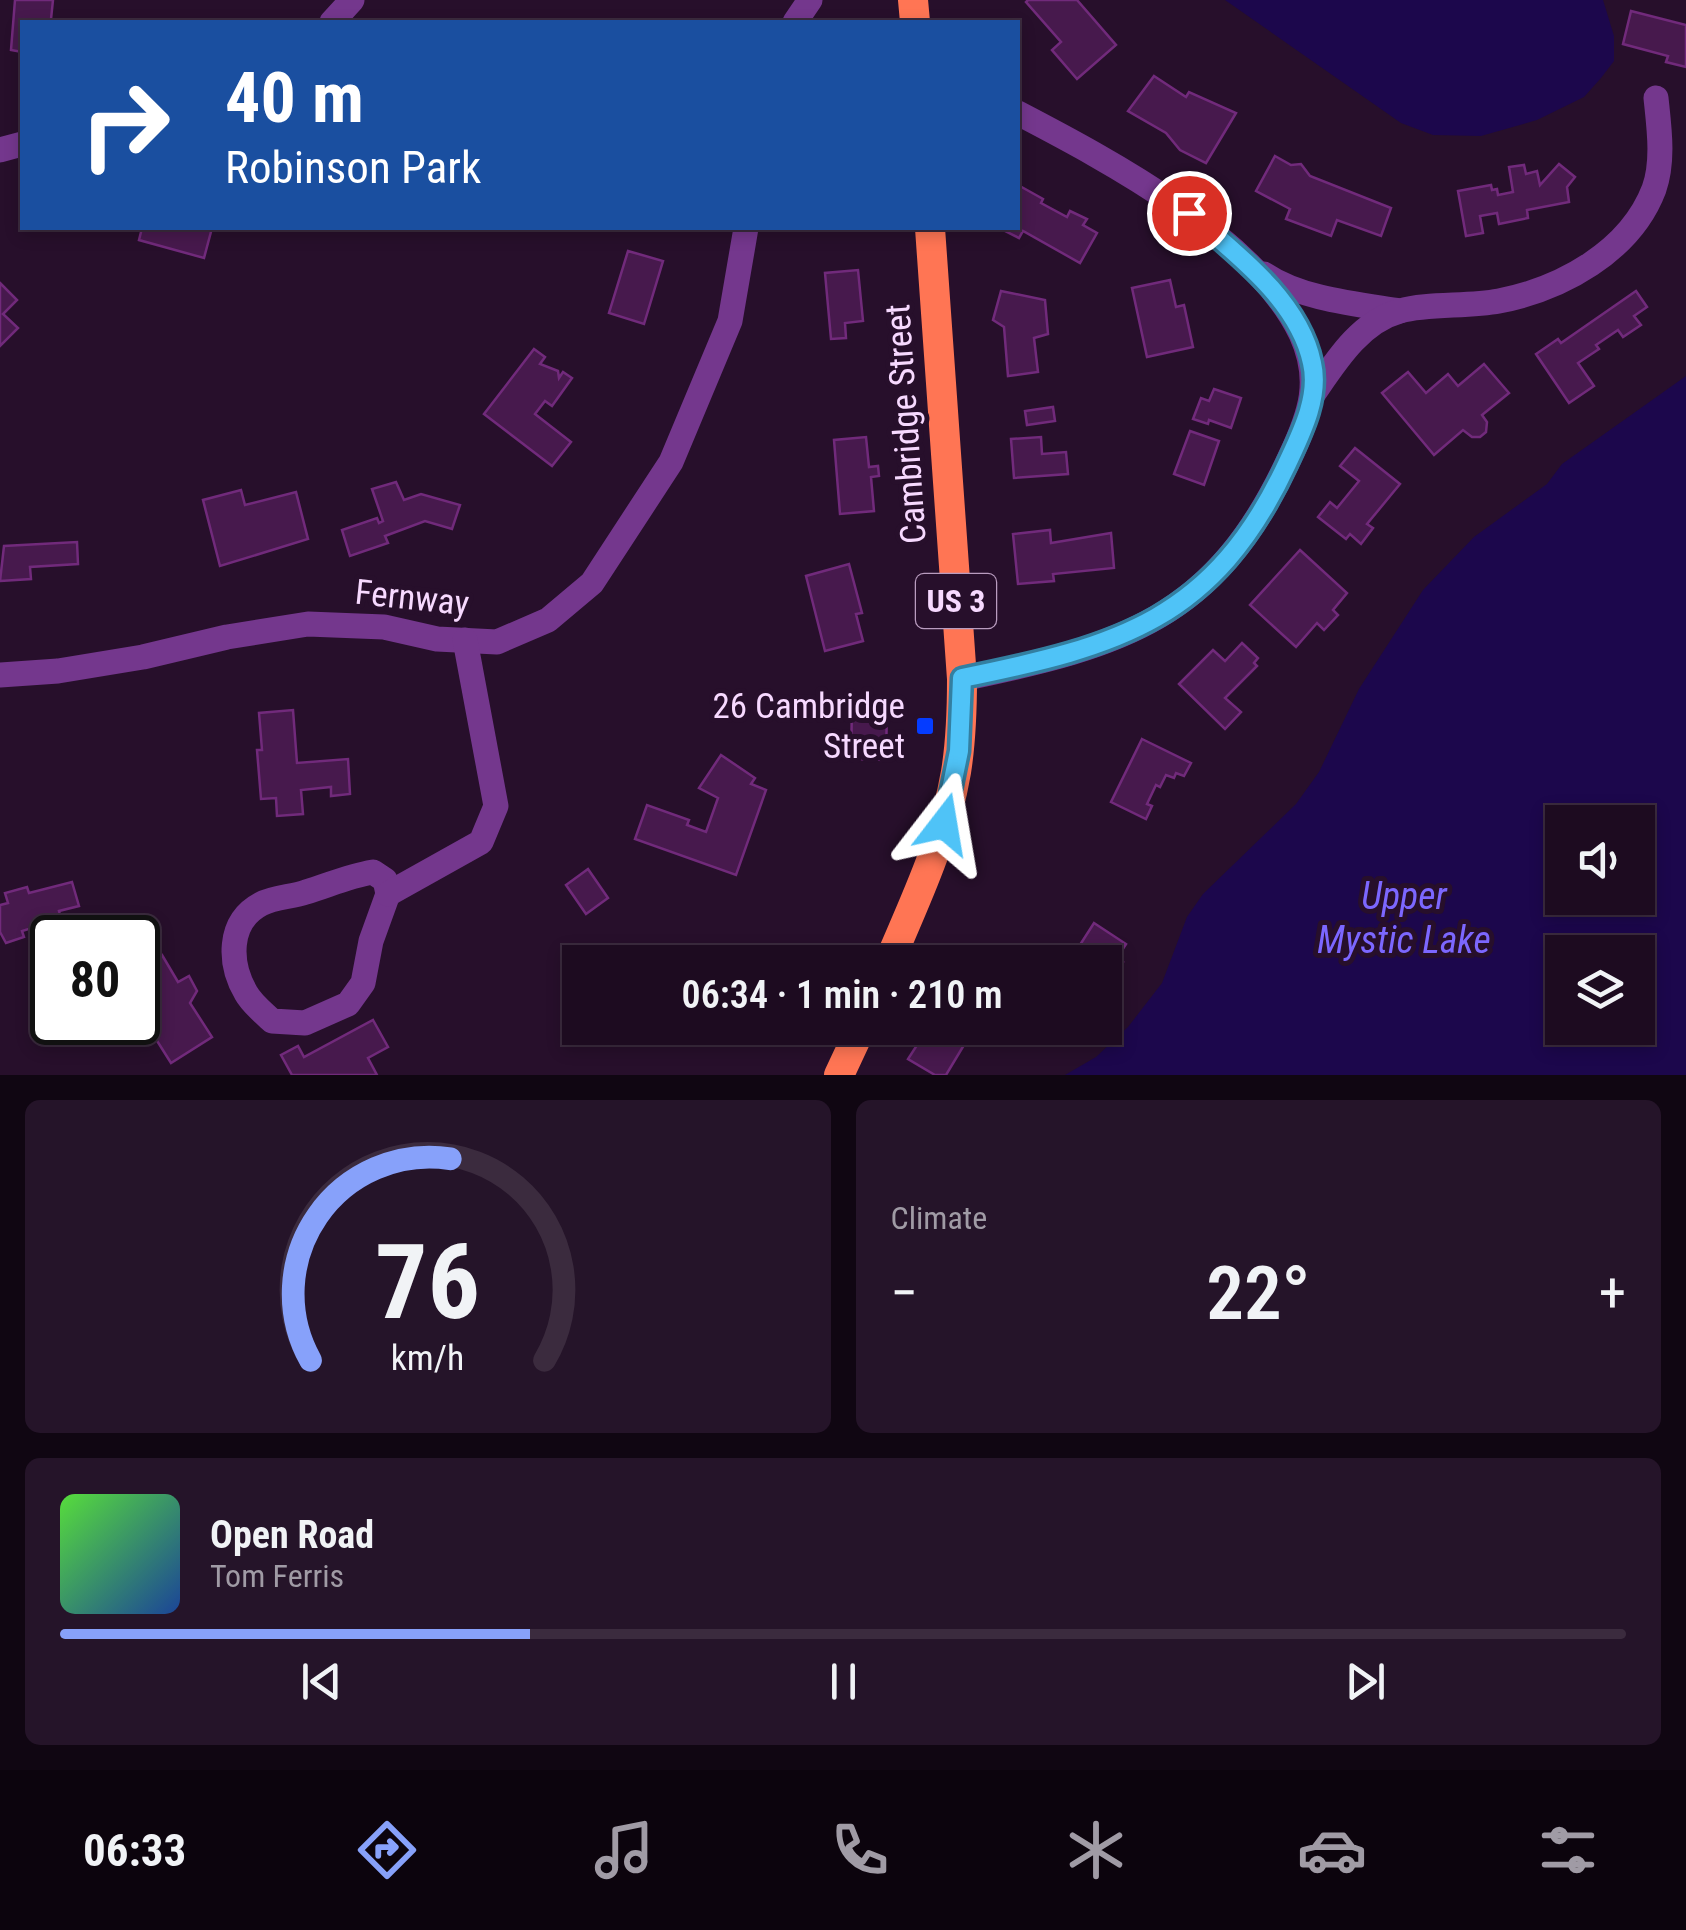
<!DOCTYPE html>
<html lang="en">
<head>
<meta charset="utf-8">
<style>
  :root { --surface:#1d0b20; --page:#251429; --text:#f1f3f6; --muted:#a09ba5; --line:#3b2b3e; --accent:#87a1fa }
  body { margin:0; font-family:"Roboto Condensed",sans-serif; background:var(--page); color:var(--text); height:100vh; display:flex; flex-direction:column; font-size:38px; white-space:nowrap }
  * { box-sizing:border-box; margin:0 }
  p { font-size:32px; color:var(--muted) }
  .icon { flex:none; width:55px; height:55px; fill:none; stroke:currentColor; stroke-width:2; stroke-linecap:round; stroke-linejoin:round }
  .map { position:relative; height:1075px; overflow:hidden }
  .sheet { display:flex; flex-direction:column; gap:25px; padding:25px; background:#100612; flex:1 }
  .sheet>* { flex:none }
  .hud { position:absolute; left:20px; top:20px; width:1000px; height:210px; border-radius:0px; box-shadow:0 5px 15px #0003,0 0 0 2px var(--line); background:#1a4fa0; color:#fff; overflow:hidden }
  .controls { position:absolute; left:1545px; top:805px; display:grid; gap:20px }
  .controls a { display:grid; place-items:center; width:110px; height:110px; border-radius:0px; background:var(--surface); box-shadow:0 5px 15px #0003,0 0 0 2px var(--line); font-size:50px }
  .speed { position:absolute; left:30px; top:915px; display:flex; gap:20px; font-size:50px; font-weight:700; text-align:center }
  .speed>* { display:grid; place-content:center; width:130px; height:130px; border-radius:50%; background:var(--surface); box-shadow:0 5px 15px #0003,0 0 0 2px var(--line); line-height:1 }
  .speed .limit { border:5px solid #111; border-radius:15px; background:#fff; color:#111 }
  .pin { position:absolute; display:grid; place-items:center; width:85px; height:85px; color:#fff; margin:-42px; border:5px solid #fff; border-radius:50%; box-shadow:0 2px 10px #0007 }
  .me { position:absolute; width:110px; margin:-55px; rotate:14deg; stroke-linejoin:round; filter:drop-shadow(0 0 8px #0008) }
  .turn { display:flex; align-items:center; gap:35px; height:210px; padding:0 40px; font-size:45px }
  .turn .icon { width:130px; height:130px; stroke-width:2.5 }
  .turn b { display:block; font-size:70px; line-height:85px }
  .big { font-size:75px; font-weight:600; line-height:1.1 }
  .sheet .widget { flex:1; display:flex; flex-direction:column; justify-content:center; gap:15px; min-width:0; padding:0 35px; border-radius:15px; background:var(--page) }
  .sheet .dial { align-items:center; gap:0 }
  .dial svg { height:260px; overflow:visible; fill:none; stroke:var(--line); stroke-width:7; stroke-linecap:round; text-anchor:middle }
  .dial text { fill:var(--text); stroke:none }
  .song { display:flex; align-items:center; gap:30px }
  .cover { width:120px; height:120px; border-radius:15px; background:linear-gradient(135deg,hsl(110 70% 55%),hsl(220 70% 35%)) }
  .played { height:10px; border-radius:5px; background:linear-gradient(90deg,var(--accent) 30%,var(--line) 30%) }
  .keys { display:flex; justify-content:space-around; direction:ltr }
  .heat { display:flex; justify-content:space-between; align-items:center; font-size:55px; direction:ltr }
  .sheet .tiles { flex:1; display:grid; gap:25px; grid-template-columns:1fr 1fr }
  .widget:last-child { grid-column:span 2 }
  .trip { position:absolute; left:562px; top:945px; width:560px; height:100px; border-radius:0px; background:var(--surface); box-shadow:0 5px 15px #0003,0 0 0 2px var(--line); font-weight:600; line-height:100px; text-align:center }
  .tabs { display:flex; height:160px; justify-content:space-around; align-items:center; background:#0c040d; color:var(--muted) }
  .tabs .icon { width:70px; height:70px }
  .tabs .selected { color:var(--accent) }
  .tabs b { font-size:45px; color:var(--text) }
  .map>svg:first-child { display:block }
</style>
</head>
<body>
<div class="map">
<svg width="1686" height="1075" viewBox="0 0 1686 1075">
  <rect width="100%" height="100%" fill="#270f2b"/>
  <g fill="#1c074c" fill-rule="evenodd">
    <path d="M1225,0H1603L1614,36V61L1601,78L1584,97L1537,120L1481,136L1433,135L1401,123Z"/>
    <path d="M1686,376V1075H1065L1096,1057L1128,1027L1162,983L1187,917L1203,894L1296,804L1319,772L1359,689L1423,590L1474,537L1547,484L1562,464ZM1562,822H1638V898H1562ZM1562,952H1638V1028H1562Z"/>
  </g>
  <g fill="#47194d" stroke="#712a7b" stroke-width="2.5">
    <path d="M15,0H53L51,19L92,22H22V52L11,50Z"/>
    <path d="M1028,0H1077L1116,45L1077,79L1052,50L1061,42L1026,2Z"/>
    <path d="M1631,11L1686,25V67L1666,62L1668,56L1623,44Z"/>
    <path d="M1154,76L1186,97L1189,92L1236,113L1206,163L1180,150L1166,133L1128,111Z"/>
    <path d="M1275,156L1291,165L1301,164L1310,176L1391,208L1381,236L1337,220L1331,236L1286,219L1290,209L1256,191Z"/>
    <path d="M1559,164L1575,177L1567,187L1569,202L1527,210L1528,218L1499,224L1497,213L1480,216L1483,233L1466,236L1458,191L1491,185L1492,190L1497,189L1498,195L1513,192L1509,167L1524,165L1526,174L1537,171L1540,185Z"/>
    <path d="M1018,185L1043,199L1041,203L1067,217L1070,211L1087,219L1083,225L1097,233L1080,263L1023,231L1019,238L999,228H1018Z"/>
    <path d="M142,228H212L204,258L139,240Z"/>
    <path d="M628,251L663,261L644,324L609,313Z"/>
    <path d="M858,270L863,321L845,323L846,338L831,339L825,273Z"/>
    <path d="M1170,280L1176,307L1184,305L1193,347L1147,357L1132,288Z"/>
    <path d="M0,283L17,300L3,314L18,328L0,346Z"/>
    <path d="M1001,291L1045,300L1048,334L1034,338L1038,372L1008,376L1004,327L993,320Z"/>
    <path d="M1636,291L1647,307L1634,316L1641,325L1623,337L1618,330L1596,345L1599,349L1578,363L1594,386L1569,403L1536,354L1558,339L1561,343Z"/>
    <path d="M534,349L545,357L540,364L558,371L559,378L563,372L572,378L552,406L545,401L535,414L571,442L552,466L484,414Z"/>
    <path d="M1484,364L1509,393L1482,415L1487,422L1486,432L1480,437H1472L1463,430L1434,455L1382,393L1408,372L1426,393L1448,374L1458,386Z"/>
    <path d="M1214,389L1241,398L1231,428L1209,420L1208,424L1193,419L1201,398L1209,401Z"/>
    <path d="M1053,407L1055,421L1027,425L1025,411Z"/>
    <path d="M1190,431L1219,441L1204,485L1174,474Z"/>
    <path d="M866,437L869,467L878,466L879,476L871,477L874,511L840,514L834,440Z"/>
    <path d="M1041,437L1042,454L1066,452L1068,474L1014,478L1011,439Z"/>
    <path d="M1355,448L1400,484L1367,524L1373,528L1361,544L1350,534L1346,539L1318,517L1330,502L1337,508L1359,481L1340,466Z"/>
    <path d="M396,482L404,500L421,494L460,505L452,529L425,521L385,536L388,543L350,556L342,530L377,518L379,523L383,521L372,489Z"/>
    <path d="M241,490L245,505L296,492L308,539L220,566L203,500Z"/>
    <path d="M1050,530L1051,543L1111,533L1114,568L1053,574L1054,581L1018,584L1013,534Z"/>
    <path d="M77,542L78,564L30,567L31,579L0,581L4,546Z"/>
    <path d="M1300,550L1347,593L1333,610L1338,615L1324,630L1317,623L1296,647L1250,605Z"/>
    <path d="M849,564L862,613L856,614L863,641L825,651L806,576Z"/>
    <path d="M1242,643L1258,658L1254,663L1257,666L1225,698L1241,712L1225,729L1179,684L1213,650L1225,661Z"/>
    <path d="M852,705H887L886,760L851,759Z"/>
    <path d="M293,710L297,763L348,759L350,794L331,796V787L301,790L303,814L277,816L276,798L261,799L257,750H262L259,713Z"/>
    <path d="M1142,739L1191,763L1184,776L1176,773L1174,778L1166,775L1160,787L1156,785L1147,804L1152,806L1146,819L1111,802Z"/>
    <path d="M721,755L755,778L751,784L766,790L736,875L635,839L647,805L689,820L687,825L706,832L718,798L699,788Z"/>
    <path d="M588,869L608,898L586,914L566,885Z"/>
    <path d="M72,882L79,906L59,911L61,919L22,931L24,937L6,943L0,932V905L8,903L5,893L27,887L29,893Z"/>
    <path d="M1094,923L1126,944L1117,958L1123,962L1105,989V962H1069Z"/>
    <path d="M162,955L178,982L189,976L197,991L190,1003L212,1037L171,1063L149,1028L139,1034L131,1022H138L140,1007L138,1002V969Z"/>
    <path d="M373,1020L388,1047L368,1058L377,1075H292L281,1055L298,1046L304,1057Z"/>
    <path d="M928,1028H968L963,1037L967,1040L946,1075H935L908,1059Z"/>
  </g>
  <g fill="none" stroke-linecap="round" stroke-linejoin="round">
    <g stroke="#74378d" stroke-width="25">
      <path d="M332,22L352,0"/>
      <path d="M795,22L810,0"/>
      <path d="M0,150L22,144"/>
      <path d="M1264,274C1301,299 1356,304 1400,311"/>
      <path d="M1314,393C1336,361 1360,322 1400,311C1427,303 1468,307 1499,301C1561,289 1630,252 1654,189C1664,161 1659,127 1656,98"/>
      <path d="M0,675L58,671L143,657L227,637L308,624L384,627L437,639L497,642L548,620L592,583L671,462L730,321L746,228"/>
      <path d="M962,679C1126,645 1216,618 1290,457C1311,413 1322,380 1301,334C1255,238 1110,161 1018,113"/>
      <path d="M373,872L385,880L388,894L371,941L363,983L348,1004L305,1023L272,1021C264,1013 252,1004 246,993C229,964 227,922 261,904C274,897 292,897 306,892C329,885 349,876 373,872Z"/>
      <path d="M388,894L481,842L496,806L465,640"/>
    </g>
    <g stroke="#ff7554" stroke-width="30">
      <path d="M913,0L915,22"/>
      <path d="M889,962C915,901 945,838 956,772C961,741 962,710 962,679L930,228"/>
      <path d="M839,1075L861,1028"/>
    </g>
  </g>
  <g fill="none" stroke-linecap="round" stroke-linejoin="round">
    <g stroke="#337fa1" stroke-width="25">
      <path id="route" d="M944,824L959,751L962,678C1119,646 1214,620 1287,464C1301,434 1320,397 1312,363C1299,300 1235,253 1189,213"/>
    </g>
    <use href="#route" stroke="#4fc3f7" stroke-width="18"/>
  </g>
  <rect fill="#053cff" stroke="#270f2b" stroke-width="4" x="915" y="716" width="20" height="20" rx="5"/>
  <g text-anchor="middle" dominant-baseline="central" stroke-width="10" stroke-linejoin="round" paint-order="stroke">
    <rect fill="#270f2b" stroke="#b99cbf" stroke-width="2.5" x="916" y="574" width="80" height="54" rx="8"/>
    <g font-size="32" font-weight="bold" fill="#f7d9ff">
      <text x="956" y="601">US 3</text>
    </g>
    <g font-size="35" fill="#f7d9ff" stroke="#270f2b">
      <text transform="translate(906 424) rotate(-94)">Cambridge Street</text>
      <text transform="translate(412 598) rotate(6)">Fernway</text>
    </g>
    <g font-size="35" fill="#f7d9ff" stroke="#270f2b" text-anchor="end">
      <text x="905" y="706">26 Cambridge<tspan x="905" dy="40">Street</tspan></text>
    </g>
    <g font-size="38" font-style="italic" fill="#7c67ff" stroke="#270f2b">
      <text x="1404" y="896">Upper<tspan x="1404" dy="44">Mystic Lake</tspan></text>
    </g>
  </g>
</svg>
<div class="controls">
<a><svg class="icon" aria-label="sound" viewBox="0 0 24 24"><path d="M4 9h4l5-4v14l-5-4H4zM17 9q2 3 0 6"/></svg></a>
<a><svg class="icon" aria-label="layers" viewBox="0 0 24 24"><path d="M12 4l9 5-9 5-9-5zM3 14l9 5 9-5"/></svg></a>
</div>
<div class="speed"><div class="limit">80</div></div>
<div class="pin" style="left:1189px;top:213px;background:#d93025"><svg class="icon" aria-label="arrive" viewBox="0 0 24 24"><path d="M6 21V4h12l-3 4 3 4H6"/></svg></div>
<svg class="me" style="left:944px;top:824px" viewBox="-20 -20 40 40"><path d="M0-17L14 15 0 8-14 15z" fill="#4fc3f7" stroke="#fff" stroke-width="4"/></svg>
<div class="trip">06:34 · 1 min · 210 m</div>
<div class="hud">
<div class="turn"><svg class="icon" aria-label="right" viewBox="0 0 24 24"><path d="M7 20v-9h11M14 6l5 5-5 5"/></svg><div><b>40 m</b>Robinson Park</div></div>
</div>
</div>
<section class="sheet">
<div class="tiles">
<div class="widget dial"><svg viewBox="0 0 100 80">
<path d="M14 69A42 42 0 1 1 86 69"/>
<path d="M14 69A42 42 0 0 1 57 7" stroke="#87a1fa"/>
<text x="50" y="56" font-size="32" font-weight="700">76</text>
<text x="50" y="72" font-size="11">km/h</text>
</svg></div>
<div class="widget"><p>Climate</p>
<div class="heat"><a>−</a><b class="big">22°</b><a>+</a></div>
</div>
<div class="widget">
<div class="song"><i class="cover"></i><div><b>Open Road</b><p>Tom Ferris</p></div></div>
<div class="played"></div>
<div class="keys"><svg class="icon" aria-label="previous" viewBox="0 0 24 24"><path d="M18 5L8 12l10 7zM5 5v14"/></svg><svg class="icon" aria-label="pause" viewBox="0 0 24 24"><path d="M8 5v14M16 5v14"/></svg><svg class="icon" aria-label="next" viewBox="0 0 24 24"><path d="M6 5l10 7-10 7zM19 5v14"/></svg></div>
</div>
</div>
</section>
<nav class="tabs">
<b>06:33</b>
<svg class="icon selected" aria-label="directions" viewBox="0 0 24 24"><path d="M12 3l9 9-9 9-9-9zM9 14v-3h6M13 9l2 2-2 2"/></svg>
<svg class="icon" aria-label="music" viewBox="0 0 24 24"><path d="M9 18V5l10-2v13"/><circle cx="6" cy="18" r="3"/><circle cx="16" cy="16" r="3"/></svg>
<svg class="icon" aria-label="phone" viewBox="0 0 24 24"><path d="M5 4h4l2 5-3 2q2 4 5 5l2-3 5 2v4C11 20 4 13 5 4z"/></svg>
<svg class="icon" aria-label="climate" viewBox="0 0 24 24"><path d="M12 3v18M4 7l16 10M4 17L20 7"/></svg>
<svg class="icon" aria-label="car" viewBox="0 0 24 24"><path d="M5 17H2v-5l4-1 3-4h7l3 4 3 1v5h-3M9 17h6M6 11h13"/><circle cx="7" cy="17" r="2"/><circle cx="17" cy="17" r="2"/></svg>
<svg class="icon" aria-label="filters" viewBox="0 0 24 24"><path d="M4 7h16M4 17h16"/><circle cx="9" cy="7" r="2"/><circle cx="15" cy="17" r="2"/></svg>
</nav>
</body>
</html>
